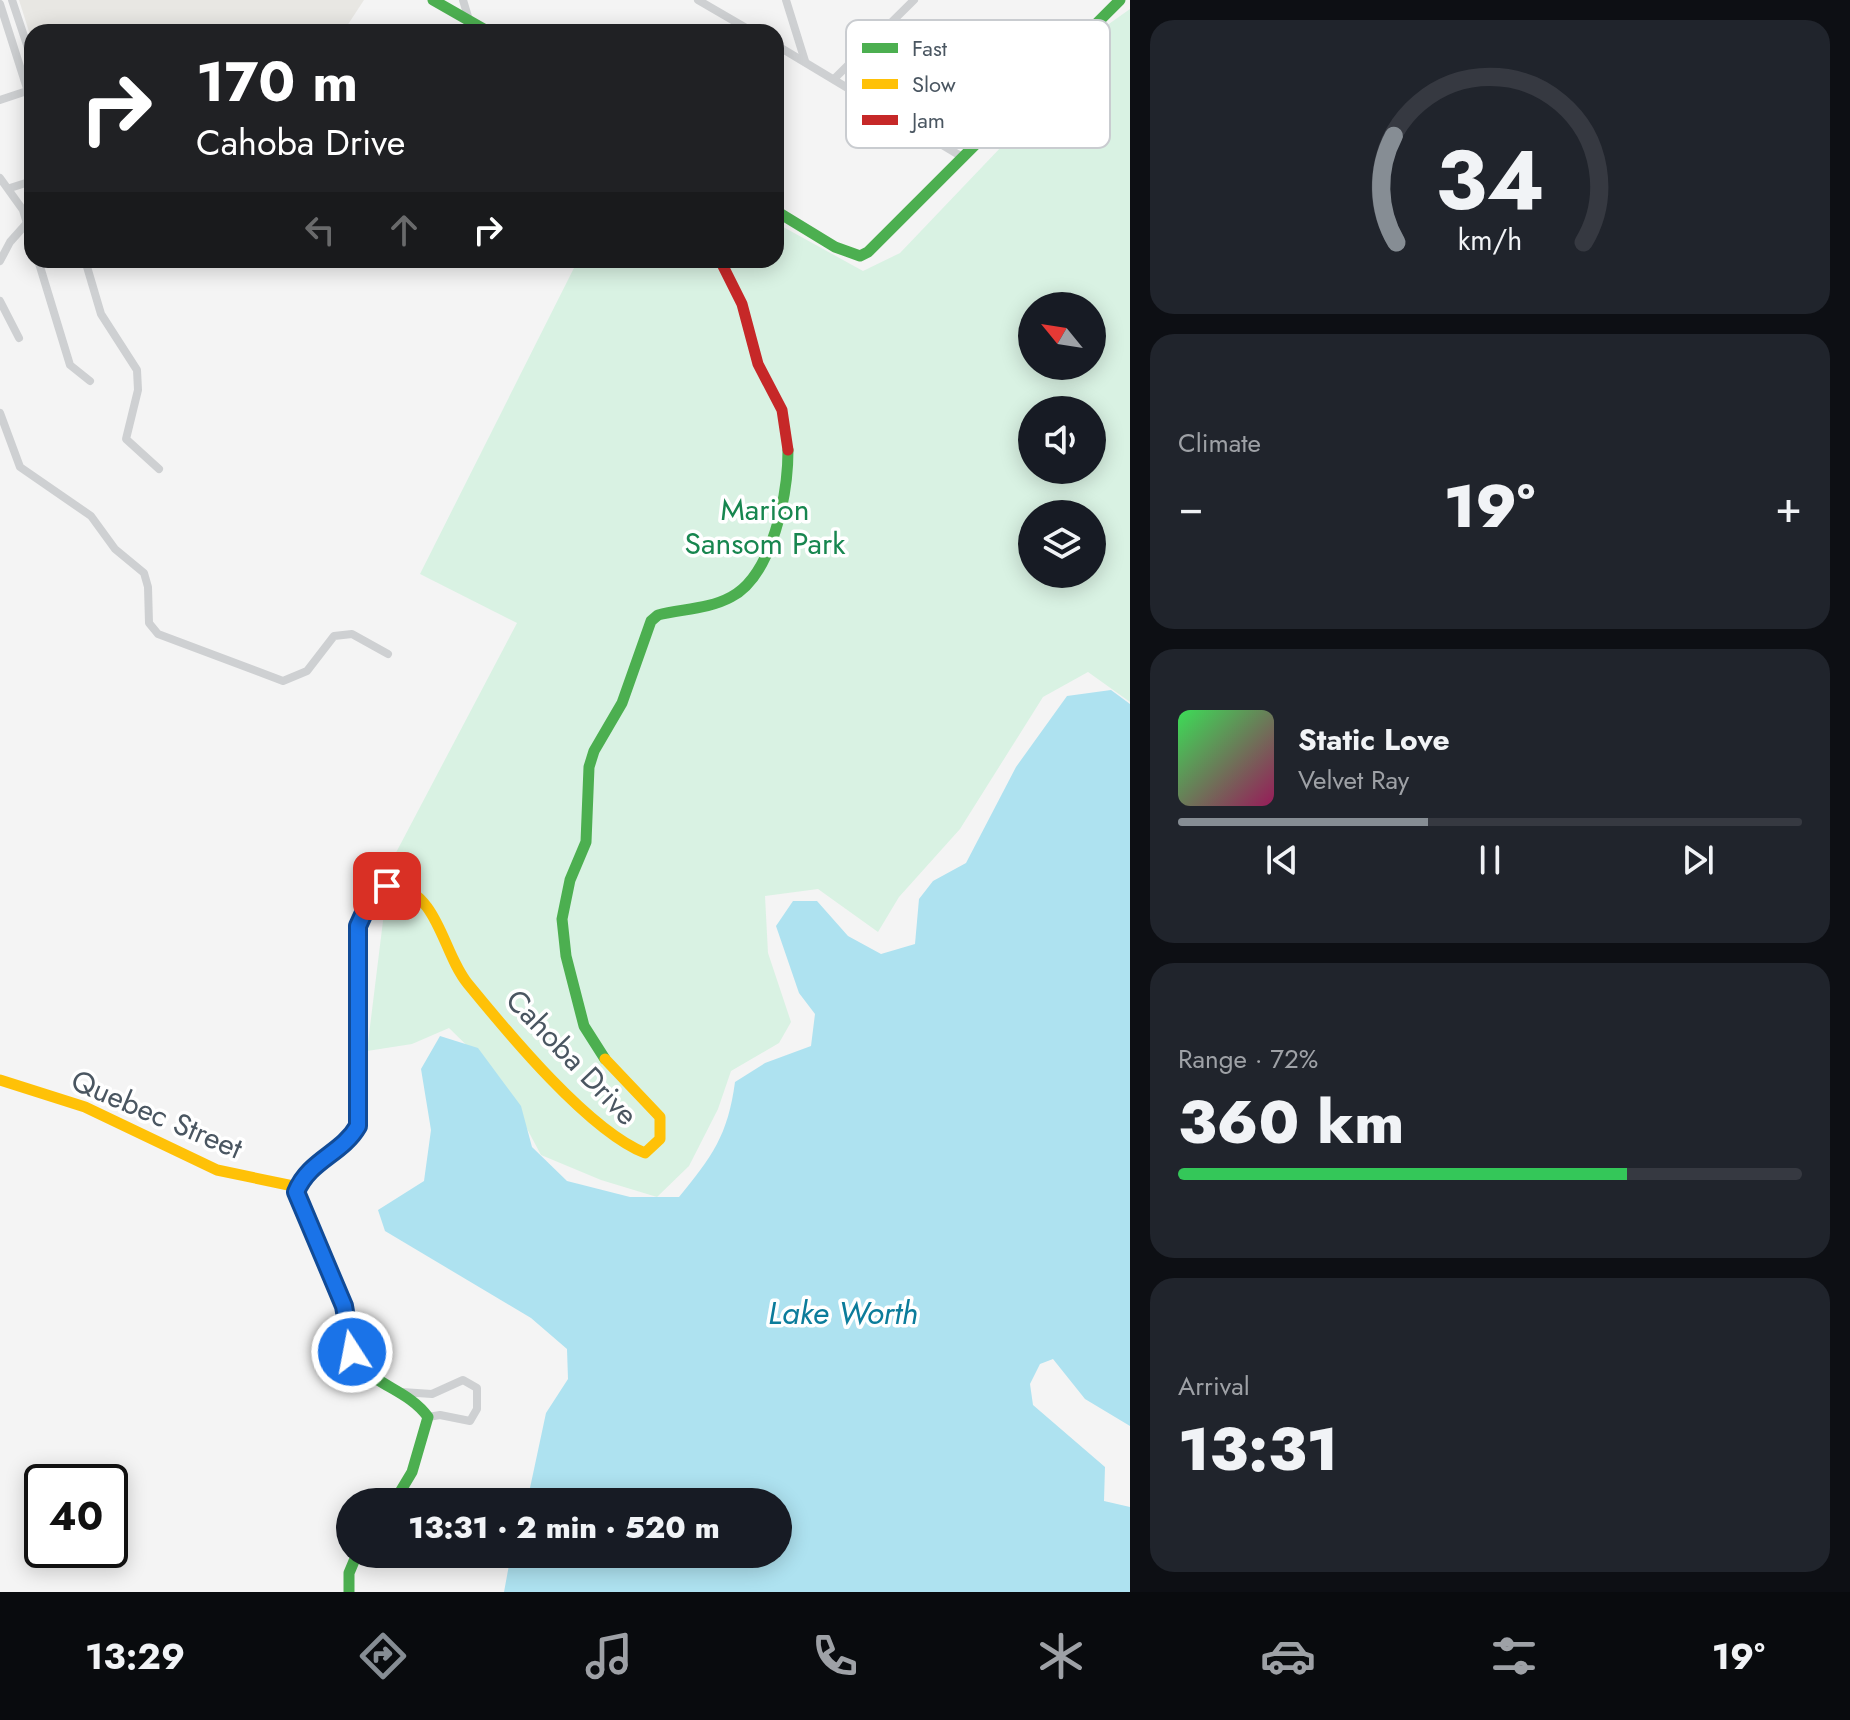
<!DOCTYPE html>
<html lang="en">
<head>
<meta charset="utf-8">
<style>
  :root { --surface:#171b24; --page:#20242c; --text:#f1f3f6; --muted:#9ea1a6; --line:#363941; --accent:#868d94 }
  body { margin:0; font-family:Jost,sans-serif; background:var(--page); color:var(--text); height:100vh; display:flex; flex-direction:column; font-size:30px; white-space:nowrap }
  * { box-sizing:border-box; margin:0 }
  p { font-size:26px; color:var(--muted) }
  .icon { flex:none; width:44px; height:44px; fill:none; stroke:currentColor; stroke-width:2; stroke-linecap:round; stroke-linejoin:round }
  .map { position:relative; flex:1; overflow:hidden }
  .drawer { display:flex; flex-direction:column; gap:20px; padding:20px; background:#0d0f14; width:720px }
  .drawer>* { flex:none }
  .banner { position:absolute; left:24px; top:24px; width:760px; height:244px; border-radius:24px; box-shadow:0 4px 20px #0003; background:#202124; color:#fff; overflow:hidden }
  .needle { width:52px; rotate:300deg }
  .controls { position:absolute; left:1018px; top:292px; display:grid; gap:16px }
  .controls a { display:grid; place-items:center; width:88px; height:88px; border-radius:50%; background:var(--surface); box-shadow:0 4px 20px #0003; font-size:40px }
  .speed { position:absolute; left:24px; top:1464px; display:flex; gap:16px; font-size:40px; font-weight:700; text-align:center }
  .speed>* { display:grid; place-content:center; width:104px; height:104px; border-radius:50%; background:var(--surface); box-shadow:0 4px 20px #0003; line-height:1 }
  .speed .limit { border:4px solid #111; border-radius:12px; background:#fff; color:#111 }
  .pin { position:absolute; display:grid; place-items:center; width:68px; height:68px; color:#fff; margin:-34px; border-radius:16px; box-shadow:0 4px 12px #0006 }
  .me { position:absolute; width:88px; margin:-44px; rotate:349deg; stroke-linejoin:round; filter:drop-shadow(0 0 6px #0008) }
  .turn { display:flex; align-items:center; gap:28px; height:168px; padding:0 40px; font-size:36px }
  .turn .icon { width:104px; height:104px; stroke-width:2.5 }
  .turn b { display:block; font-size:56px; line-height:68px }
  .lanes { display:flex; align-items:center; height:76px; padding:0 40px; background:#0003; justify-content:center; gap:40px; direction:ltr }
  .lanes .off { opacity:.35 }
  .big { font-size:60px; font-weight:800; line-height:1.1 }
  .drawer .widget { flex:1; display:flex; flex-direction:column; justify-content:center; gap:12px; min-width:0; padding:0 28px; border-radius:24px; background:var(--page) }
  .drawer .dial { align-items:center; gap:0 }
  .dial svg { height:208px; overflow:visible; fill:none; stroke:var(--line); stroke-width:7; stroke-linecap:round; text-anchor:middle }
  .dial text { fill:var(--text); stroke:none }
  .song { display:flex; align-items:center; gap:24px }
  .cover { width:96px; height:96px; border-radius:12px; background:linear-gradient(135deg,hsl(130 70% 55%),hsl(330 70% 35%)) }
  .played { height:8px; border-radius:4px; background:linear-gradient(90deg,var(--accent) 40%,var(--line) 40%) }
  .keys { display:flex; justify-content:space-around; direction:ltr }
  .heat { display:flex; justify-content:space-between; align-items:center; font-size:44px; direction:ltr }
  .charge { height:12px; border-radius:6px; background:linear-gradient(90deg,#34c759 72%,var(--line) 0) }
  .trip { position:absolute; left:336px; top:1488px; width:456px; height:80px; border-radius:40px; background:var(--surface); box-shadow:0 4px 20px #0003; font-weight:800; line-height:80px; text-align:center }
  .tabs { display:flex; height:128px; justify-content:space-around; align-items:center; background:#090b0e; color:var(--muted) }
  .tabs .icon { width:56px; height:56px }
  .tabs .current { color:var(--accent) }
  .tabs b { font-size:36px; color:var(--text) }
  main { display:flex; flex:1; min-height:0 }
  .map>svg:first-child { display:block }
</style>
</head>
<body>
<main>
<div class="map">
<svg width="1130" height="1592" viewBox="0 0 1130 1592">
  <rect width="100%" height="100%" fill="#f4f4f4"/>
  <path fill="#e8e7e3" d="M19,0H364L343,32H32V41Z"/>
  <path fill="#d9f2e3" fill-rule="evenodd" d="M1130,9V702L1088,672L1043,697L960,829L899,897L878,932L818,889L765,896L768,953L791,1022L779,1043L731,1071L718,1109L689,1166L657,1197L601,1180L541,1155L500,1078L449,1028L412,1044L367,1051L390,864L517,623L420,574L578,260H776V223L863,271L900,253L1003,145L1106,26ZM1032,306H1092V366H1032ZM1032,410H1092V470H1032ZM1032,514H1092V574H1032Z"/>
  <path fill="#aee2f0" d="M1111,690L1130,704V1426L1085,1399L1053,1359L1040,1364L1030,1384L1033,1405L1105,1467L1104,1501L1130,1507V1592H504L511,1554H778V1502H527L546,1413L568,1379L567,1349L531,1318L385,1231L378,1210L424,1181L431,1130L421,1069L440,1036L478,1048L521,1106L532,1147L567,1181L630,1197H679C712,1157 728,1135 735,1082L765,1063L811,1046L815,1014L799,993L776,926L793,901H817L848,936L881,954L915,944L919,899L933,881L966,863L1016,767L1067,696Z"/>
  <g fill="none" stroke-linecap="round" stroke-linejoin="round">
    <g stroke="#ced0d2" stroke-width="8">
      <path d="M12,0L32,60"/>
      <path d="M463,0L469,20"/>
      <path d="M698,0L753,32"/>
      <path d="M786,0L805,61"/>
      <path d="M0,4L32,104"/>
      <path d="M776,45L964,158"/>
      <path d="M834,79L914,0"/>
      <path d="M0,100L30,90"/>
      <path d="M0,178L23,210L32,240"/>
      <path d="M10,188L32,181"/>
      <path d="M38,260L70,365L90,381"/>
      <path d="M85,260L101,314L137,370L138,390L126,439L159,469"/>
      <path d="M0,261L10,242L27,223"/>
      <path d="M0,301L19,338"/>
      <path d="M0,413L20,467L91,516L115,549L144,573L148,587L149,623L158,634L283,681L307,671L334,636L352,634L388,654"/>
      <path d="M402,1392L432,1394L463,1380L477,1388V1409L470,1421L440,1415L428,1417"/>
    </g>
    <g stroke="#4caf50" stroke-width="11">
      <path d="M433,0L489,32"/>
      <path d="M776,211L835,247L860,256L868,252L1120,0"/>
      <path d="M385,891C334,926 363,1069 358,1126L309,1172L296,1192C306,1233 333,1266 344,1306C349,1326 345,1348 360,1365C380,1387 410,1392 428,1417L412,1472L394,1502"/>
      <path d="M605,1059L584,1026L566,956L562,919L570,880L586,842L589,767L594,751L622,703L651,621L658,615C682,609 709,609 731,597C773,575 788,493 788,450"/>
      <path d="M349,1592V1573L357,1554"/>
    </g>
    <g stroke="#ffc107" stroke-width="11">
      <path d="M385,891L394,884C440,896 442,952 468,984C508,1033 589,1131 645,1153L660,1139V1117L605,1059"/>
      <path d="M0,1080L85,1107L217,1170L298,1187"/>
    </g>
    <path stroke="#c62828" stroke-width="11" d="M720,260L742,304L758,364L782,410L788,450"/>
  </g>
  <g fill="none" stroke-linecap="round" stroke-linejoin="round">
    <g stroke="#114b97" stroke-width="20">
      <path id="route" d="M352,1352L344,1306L296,1192C309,1160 342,1154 358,1126V926L369,902L387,886"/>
    </g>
    <use href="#route" stroke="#1a73e8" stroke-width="14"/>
  </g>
  <g text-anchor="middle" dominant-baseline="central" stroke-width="7" stroke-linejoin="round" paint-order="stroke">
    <g font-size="30" fill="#17864f" stroke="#fff">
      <text x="765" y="509">Marion<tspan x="765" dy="34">Sansom Park</tspan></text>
    </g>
    <g font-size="30" fill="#4a5661" stroke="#fff">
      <text transform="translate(572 1057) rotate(46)">Cahoba Drive</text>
      <text transform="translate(157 1114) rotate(23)">Quebec Street</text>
    </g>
    <g font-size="32" font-style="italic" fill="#0c7c9b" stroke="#fff">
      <text x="843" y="1313">Lake Worth</text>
    </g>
  </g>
  <rect x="846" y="20" width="264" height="128" rx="12" fill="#fff" stroke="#c9ccd0" stroke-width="2"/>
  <rect x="862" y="43" width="36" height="10" fill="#4caf50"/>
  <rect x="862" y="79" width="36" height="10" fill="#ffc107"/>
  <rect x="862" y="115" width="36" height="10" fill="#c62828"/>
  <g font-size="22" fill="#4a5661">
    <text x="912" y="56">Fast</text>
    <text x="912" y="92">Slow</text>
    <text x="912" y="128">Jam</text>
  </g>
</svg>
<div class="controls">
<a><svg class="needle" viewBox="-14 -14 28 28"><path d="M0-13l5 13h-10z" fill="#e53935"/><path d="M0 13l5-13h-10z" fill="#9ea1a6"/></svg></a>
<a><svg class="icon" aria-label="sound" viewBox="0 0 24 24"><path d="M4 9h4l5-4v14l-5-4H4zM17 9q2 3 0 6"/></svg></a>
<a><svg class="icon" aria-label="layers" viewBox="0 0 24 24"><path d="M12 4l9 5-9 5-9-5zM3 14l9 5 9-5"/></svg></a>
</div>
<div class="speed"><div class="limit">40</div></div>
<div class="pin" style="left:387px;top:886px;background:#d93025"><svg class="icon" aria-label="arrive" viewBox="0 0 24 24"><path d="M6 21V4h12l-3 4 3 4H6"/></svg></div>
<svg class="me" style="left:352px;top:1352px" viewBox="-20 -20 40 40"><circle r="17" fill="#1a73e8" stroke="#fff" stroke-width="3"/><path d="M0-11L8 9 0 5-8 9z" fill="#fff"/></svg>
<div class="trip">13:31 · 2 min · 520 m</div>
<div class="banner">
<div class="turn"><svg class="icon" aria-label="right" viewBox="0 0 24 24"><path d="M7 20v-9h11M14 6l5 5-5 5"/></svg><div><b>170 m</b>Cahoba Drive</div></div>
<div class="lanes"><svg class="icon off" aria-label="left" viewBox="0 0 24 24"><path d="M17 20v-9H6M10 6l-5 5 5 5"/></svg><svg class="icon off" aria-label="ahead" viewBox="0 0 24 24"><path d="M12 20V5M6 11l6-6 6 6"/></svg><svg class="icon" aria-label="right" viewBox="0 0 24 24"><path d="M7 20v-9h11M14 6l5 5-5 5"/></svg></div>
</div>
</div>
<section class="drawer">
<div class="widget dial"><svg viewBox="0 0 100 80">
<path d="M14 69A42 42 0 1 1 86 69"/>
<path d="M14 69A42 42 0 0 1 13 28" stroke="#868d94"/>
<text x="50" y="56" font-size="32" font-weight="700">34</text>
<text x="50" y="72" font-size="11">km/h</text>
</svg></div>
<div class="widget"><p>Climate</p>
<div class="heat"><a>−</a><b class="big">19°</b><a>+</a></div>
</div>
<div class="widget">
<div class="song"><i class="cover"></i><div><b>Static Love</b><p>Velvet Ray</p></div></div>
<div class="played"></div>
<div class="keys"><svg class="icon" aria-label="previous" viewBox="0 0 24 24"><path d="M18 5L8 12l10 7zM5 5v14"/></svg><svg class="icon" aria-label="pause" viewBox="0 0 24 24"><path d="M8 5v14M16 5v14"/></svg><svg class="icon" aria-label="next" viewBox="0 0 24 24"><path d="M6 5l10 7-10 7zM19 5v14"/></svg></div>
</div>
<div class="widget"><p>Range · 72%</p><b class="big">360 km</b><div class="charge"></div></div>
<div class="widget"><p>Arrival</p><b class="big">13:31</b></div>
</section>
</main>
<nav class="tabs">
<b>13:29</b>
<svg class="icon current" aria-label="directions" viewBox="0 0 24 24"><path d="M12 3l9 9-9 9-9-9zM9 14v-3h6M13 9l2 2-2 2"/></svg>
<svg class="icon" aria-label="music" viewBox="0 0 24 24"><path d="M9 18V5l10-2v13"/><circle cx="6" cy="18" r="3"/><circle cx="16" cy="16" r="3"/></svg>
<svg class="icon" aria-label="phone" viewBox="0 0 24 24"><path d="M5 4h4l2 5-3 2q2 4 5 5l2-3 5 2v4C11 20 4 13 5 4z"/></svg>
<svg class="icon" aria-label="climate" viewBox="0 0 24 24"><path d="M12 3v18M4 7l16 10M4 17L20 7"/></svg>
<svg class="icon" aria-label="car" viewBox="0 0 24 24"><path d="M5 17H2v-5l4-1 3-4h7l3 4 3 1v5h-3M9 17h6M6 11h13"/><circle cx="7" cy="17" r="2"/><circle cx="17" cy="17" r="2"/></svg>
<svg class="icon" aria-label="filters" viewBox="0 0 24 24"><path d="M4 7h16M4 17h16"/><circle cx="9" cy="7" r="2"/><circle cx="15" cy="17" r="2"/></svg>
<b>19°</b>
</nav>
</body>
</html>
